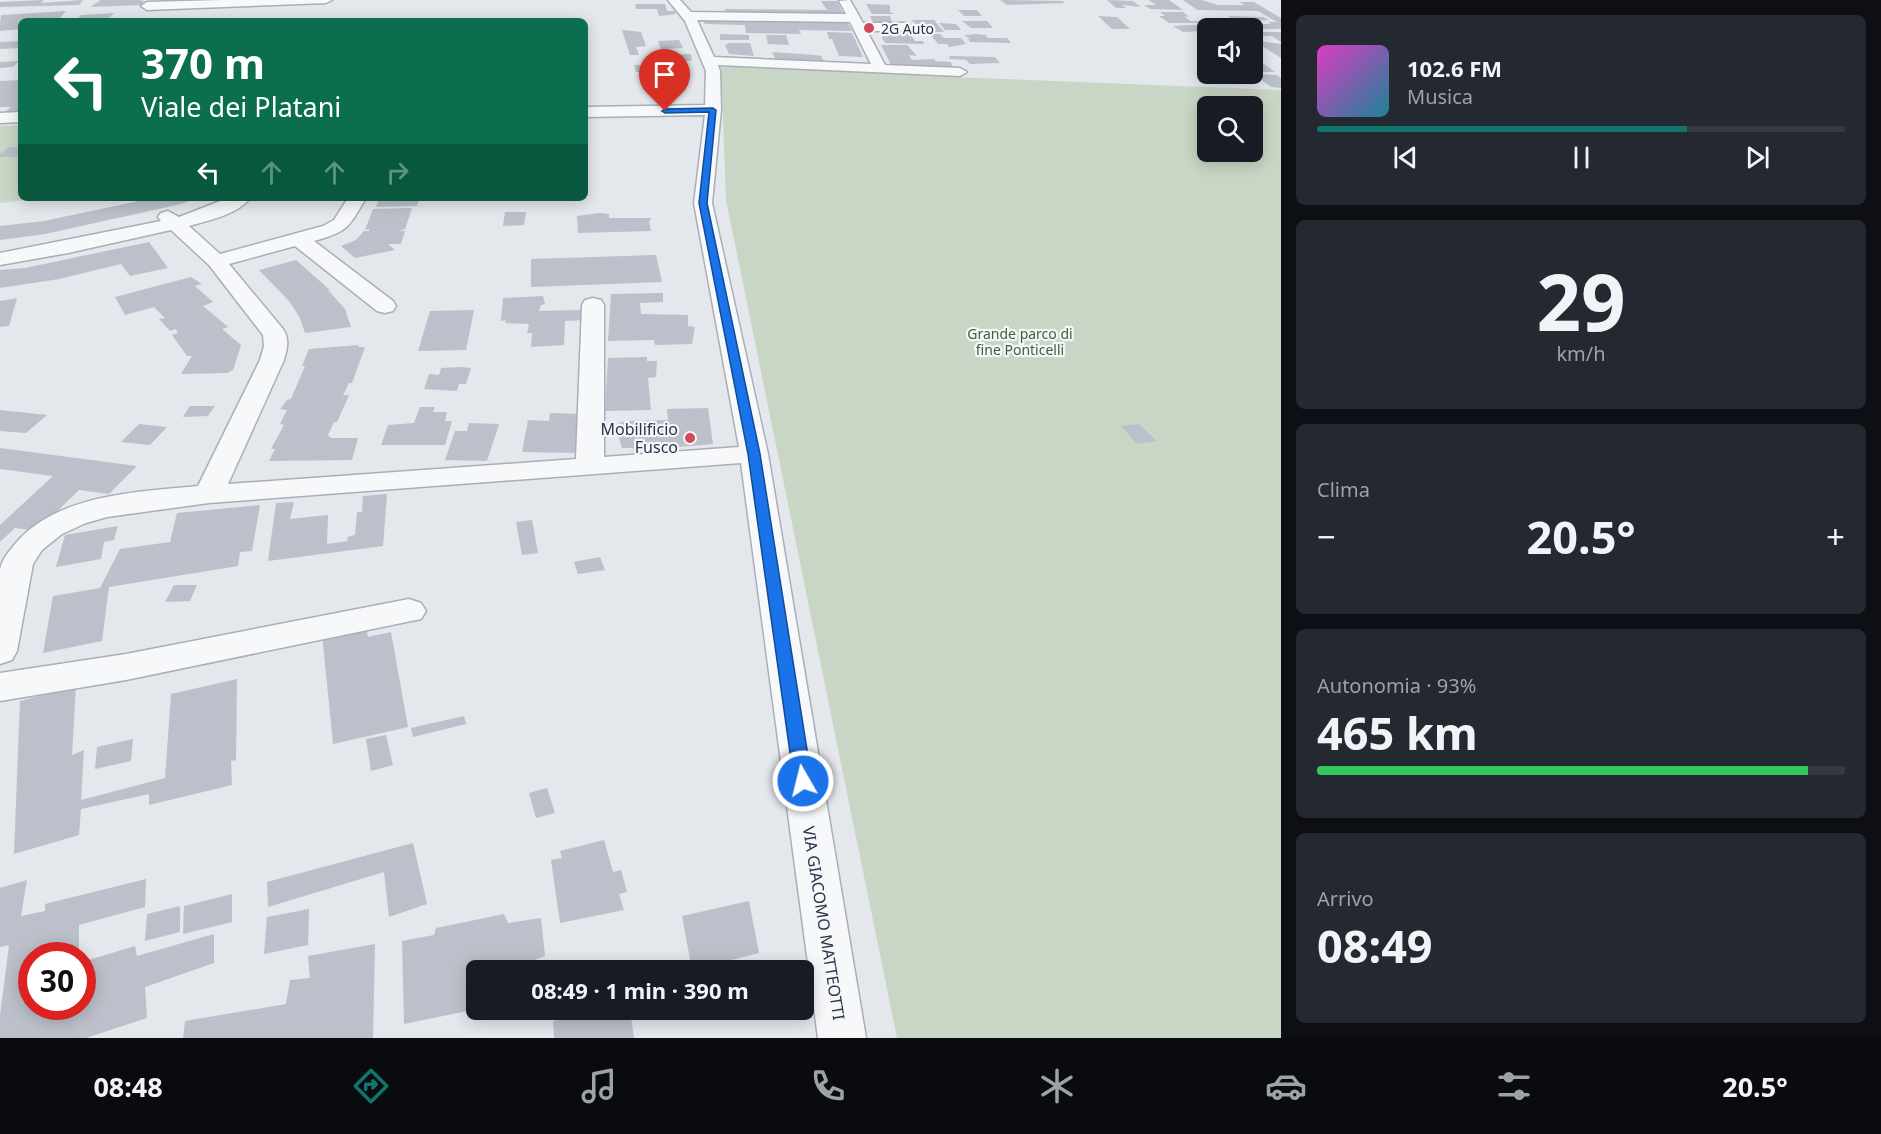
<!DOCTYPE html>
<html lang="it">
<head>
<meta charset="utf-8">
<style>
  :root { --surface:#171b24; --page:#242831; --text:#f1f3f6; --muted:#9ea1a6; --line:#363941; --accent:#0f766e }
  body { margin:0; font-family:"Noto Sans",sans-serif; background:var(--page); color:var(--text); height:100vh; display:flex; flex-direction:column; font-size:22px; white-space:nowrap }
  * { box-sizing:border-box; margin:0 }
  p { font-size:20px; color:var(--muted) }
  .icon { flex:none; width:33px; height:33px; fill:none; stroke:currentColor; stroke-width:2; stroke-linecap:round; stroke-linejoin:round }
  .map { position:relative; flex:1; overflow:hidden }
  .drawer { display:flex; flex-direction:column; gap:15px; padding:15px; background:#0d0f14; width:600px }
  .drawer>* { flex:none }
  .guide { position:absolute; left:18px; top:18px; width:570px; height:183px; border-radius:9px; box-shadow:0 3px 15px #0003; background:#0b6e4f; color:#fff; overflow:hidden }
  .controls { position:absolute; left:1197px; top:18px; display:grid; gap:12px }
  .controls a { display:grid; place-items:center; width:66px; height:66px; border-radius:9px; background:var(--surface); box-shadow:0 3px 15px #0003; font-size:30px }
  .speed { position:absolute; left:18px; top:942px; display:flex; gap:12px; font-size:30px; font-weight:700; text-align:center }
  .speed>* { display:grid; place-content:center; width:78px; height:78px; border-radius:50%; background:var(--surface); box-shadow:0 3px 15px #0003; line-height:1 }
  .speed .limit { border:9px solid #d22; background:#fff; color:#111 }
  .pin { position:absolute; display:grid; place-items:center; width:51px; height:51px; color:#fff; margin:-62px -26px; border-radius:50% 50% 50% 0; rotate:-45deg; box-shadow:0 0 6px #0007 }
  .pin .icon { rotate:45deg }
  .me { position:absolute; width:66px; margin:-33px; rotate:352deg; stroke-linejoin:round; filter:drop-shadow(0 0 4px #0008) }
  .turn { display:flex; align-items:center; gap:21px; height:126px; padding:0 24px; font-size:27px }
  .turn .icon { width:78px; height:78px; stroke-width:2.5 }
  .turn b { display:block; font-size:42px; line-height:51px }
  .lanes { display:flex; align-items:center; height:57px; padding:0 24px; background:#0003; justify-content:center; gap:30px; direction:ltr }
  .lanes .off { opacity:.35 }
  .big { font-size:45px; font-weight:700; line-height:1.1 }
  .drawer .tile { flex:1; display:flex; flex-direction:column; justify-content:center; gap:9px; min-width:0; padding:0 21px; border-radius:9px; background:var(--page) }
  .drawer .dial { align-items:center; gap:0 }
  .dial b { font-size:78px; line-height:1 }
  .song { display:flex; align-items:center; gap:18px }
  .cover { width:72px; height:72px; border-radius:9px; background:linear-gradient(135deg,hsl(310 70% 55%),hsl(190 70% 35%)) }
  .played { height:6px; border-radius:3px; background:linear-gradient(90deg,var(--accent) 70%,var(--line) 70%) }
  .keys { display:flex; justify-content:space-around; direction:ltr }
  .heat { display:flex; justify-content:space-between; align-items:center; font-size:33px; direction:ltr }
  .charge { height:9px; border-radius:4px; background:linear-gradient(90deg,#34c759 93%,var(--line) 0) }
  .trip { position:absolute; left:466px; top:960px; width:348px; height:60px; border-radius:9px; background:var(--surface); box-shadow:0 3px 15px #0003; font-weight:700; line-height:60px; text-align:center }
  .tab-bar { display:flex; height:96px; justify-content:space-around; align-items:center; background:#090b0e; color:var(--muted) }
  .tab-bar .icon { width:42px; height:42px }
  .tab-bar .selected { color:var(--accent) }
  .tab-bar b { font-size:27px; color:var(--text) }
  main { display:flex; flex:1; min-height:0 }
  .map>svg:first-child { display:block }
</style>
</head>
<body>
<main>
<div class="map">
<svg width="1281" height="1038" viewBox="0 0 1281 1038">
  <rect width="100%" height="100%" fill="#e4e7ec"/>
  <g fill="#c9d6c5" fill-rule="evenodd">
    <path d="M721,62L951,73L953,77L1281,90V1038H897L726,200ZM1208,106H1252V152H1208Z"/>
    <path d="M21,125V198H42L0,203V126Z"/>
  </g>
  <g fill="#bbc0ca">
    <path d="M44,0L41,3L83,0L79,5L0,7V2Z"/>
    <path d="M101,0H139L144,1L141,5L90,7Z"/>
    <path d="M1000,0L1062,1L1065,3L1007,5Z"/>
    <path d="M1107,0L1133,1L1141,7L1122,5L1126,8H1116Z"/>
    <path d="M1149,0H1169L1183,10L1150,9L1144,5H1156Z"/>
    <path d="M1183,0H1202L1218,5H1245L1239,2H1254L1281,18V29H1252L1245,24H1271L1268,22H1277L1258,11L1197,10Z"/>
    <path d="M821,1H837L844,16L726,14L725,9L827,10Z"/>
    <path d="M635,4H665L667,11H675L676,14L659,16L657,9H636Z"/>
    <path d="M866,4L890,5V12L895,14H872Z"/>
    <path d="M958,10H977L982,16H964Z"/>
    <path d="M66,11L60,18L21,21V29L0,31V25L3,23L0,24L1,15Z"/>
    <path d="M1160,12H1183L1189,17L1184,16L1190,21H1205L1209,23H1169L1159,16H1165Z"/>
    <path d="M114,13L109,18L76,20L81,15Z"/>
    <path d="M870,16H890L892,22H873Z"/>
    <path d="M1098,16L1117,17L1130,29H1112Z"/>
    <path d="M1228,16L1263,17L1269,20L1235,21Z"/>
    <path d="M702,19L846,20L852,31L799,30L801,34L746,33L745,25L705,24Z"/>
    <path d="M911,20H934L944,32H929L924,24H916Z"/>
    <path d="M962,21H987L993,28H971Z"/>
    <path d="M939,23L956,24L961,30H945Z"/>
    <path d="M1187,25H1202L1208,31L1183,32L1173,26Z"/>
    <path d="M622,30L641,32L646,46L636,47L639,55H630Z"/>
    <path d="M827,32L852,33L863,57L839,56L832,39H829Z"/>
    <path d="M1252,32H1281V42L1272,36H1252Z"/>
    <path d="M720,34L749,35V40H720Z"/>
    <path d="M880,34H910L915,41H923L924,44L885,43Z"/>
    <path d="M930,34H940L944,38H961L966,44L949,47L947,44H938Z"/>
    <path d="M976,34L986,35L987,38H1007L1011,43L970,42L968,39H970L964,35Z"/>
    <path d="M766,35H786L789,45L768,44Z"/>
    <path d="M679,40L683,48L661,49L658,41Z"/>
    <path d="M1252,40L1281,44V58L1262,46H1252Z"/>
    <path d="M21,41V48L0,49V42Z"/>
    <path d="M730,43H750L754,56L729,54L725,45Z"/>
    <path d="M881,45H907L917,56L909,55L912,60L934,59L935,61L951,62L953,68L891,65Z"/>
    <path d="M772,52L815,55L821,56L824,61L776,60Z"/>
    <path d="M691,54L692,61H666L659,58V55Z"/>
    <path d="M949,56L995,57L1000,63L970,64L966,60L950,59Z"/>
    <path d="M19,61L13,67L0,68V62Z"/>
    <path d="M1252,62H1261L1275,72H1252Z"/>
    <path d="M634,65L684,67L686,71L636,72Z"/>
    <path d="M1253,74L1277,75L1281,78V88L1271,87Z"/>
    <path d="M21,80V113H8L6,111L11,107H0V81Z"/>
    <path d="M9,147H21V157H0V154Z"/>
    <path d="M153,198H196L181,204L45,234L0,240V226L44,221Z"/>
    <path d="M379,198H420L417,206L376,207Z"/>
    <path d="M412,208L405,229L399,231H405L401,244H388L395,250L355,258L341,246L356,240L364,231H369V229L365,230L373,209Z"/>
    <path d="M505,212H526L524,225L503,226Z"/>
    <path d="M599,213L609,214V218H652L649,221L651,231L578,233L577,216Z"/>
    <path d="M149,242L168,268L130,276L121,264L59,279L0,288V270L25,268Z"/>
    <path d="M656,255L662,282L531,287V259Z"/>
    <path d="M296,260L330,290H328L345,309L351,327L305,333L299,316L289,301L259,270Z"/>
    <path d="M191,277L202,284L195,286L213,302L203,306L228,327L222,329L241,345L233,370L227,373L181,374L192,356H187L172,335L178,333L176,329L170,331L159,319L165,318L154,307L125,315L115,297Z"/>
    <path d="M663,293V302L640,303L641,314L688,315V326L695,327L692,344L655,345L654,340L608,341L611,294Z"/>
    <path d="M543,296L545,304L541,305L539,311L583,310L584,320L565,321L564,345L531,347L532,333H527L529,324L505,323L506,320L501,321L503,298Z"/>
    <path d="M17,298L9,326L0,327V301Z"/>
    <path d="M474,310L466,350L418,351L430,311Z"/>
    <path d="M359,345L358,347H365L352,383H349L343,395H349L337,422H334L328,435L331,438H358L352,460L269,461L275,449H271L284,425L280,424L287,410L280,409L287,400L291,399L305,366H302L309,349Z"/>
    <path d="M647,357V361H657L656,377L648,378L651,410L605,411L608,358Z"/>
    <path d="M460,367L471,368L466,384H459L457,391L424,389L429,374L439,375L441,368Z"/>
    <path d="M190,406H215L208,416L183,417Z"/>
    <path d="M420,407H435L433,412H447L445,421H452L445,445H381L388,425L414,423Z"/>
    <path d="M708,408L713,444L634,451L633,448H622L615,425L625,421L668,420L667,409Z"/>
    <path d="M0,410L47,415L26,433L0,431Z"/>
    <path d="M550,413L582,414L577,453L522,452L528,420L549,421Z"/>
    <path d="M469,423L499,424L487,461L445,460L455,431H467Z"/>
    <path d="M139,424L167,427L150,445L121,442Z"/>
    <path d="M1139,424L1157,441L1137,444L1121,426Z"/>
    <path d="M0,448L137,466L109,494L79,490L37,531L15,528L0,542V525L53,476L0,469Z"/>
    <path d="M387,494L383,546L268,561L276,503L294,502L290,519L328,515L327,544L348,541L347,537L355,535L357,512H362L363,496Z"/>
    <path d="M260,505L252,551L240,552L238,566L109,587L102,641L43,653L53,596L100,588L120,549L170,542L177,513Z"/>
    <path d="M532,520L538,553L522,555L516,522Z"/>
    <path d="M118,526L114,540L104,542L101,559L56,567L65,535Z"/>
    <path d="M600,557L605,570L578,574L574,562Z"/>
    <path d="M174,585H197L190,601L165,602Z"/>
    <path d="M366,624L368,637L391,632L408,727L333,744L322,634Z"/>
    <path d="M237,679L236,760L231,761L232,785L149,805V794L81,809L79,835L14,854L20,701L76,686L72,755L84,750L81,800L165,778L171,694Z"/>
    <path d="M464,716L466,724L413,737L411,728Z"/>
    <path d="M386,735L393,765L371,771L366,739Z"/>
    <path d="M133,739L131,761L95,769L97,747Z"/>
    <path d="M547,788L555,813L536,818L529,793Z"/>
    <path d="M604,840L613,872L621,870L627,892L619,894L624,910L560,923L551,860L562,858L560,851Z"/>
    <path d="M413,843L427,904L389,917L384,872L268,907L267,882Z"/>
    <path d="M146,879L145,907L79,925V956H32V1006H82V962L135,946L137,956L214,934V963L145,987L147,1018L86,1038H0V1015L9,945L0,947V888L27,880L21,916L45,911V904Z"/>
    <path d="M232,894V922L183,934L184,906Z"/>
    <path d="M749,901L759,953L692,970L682,916Z"/>
    <path d="M180,906V932L145,941L147,914Z"/>
    <path d="M309,909L308,945L264,954L267,917Z"/>
    <path d="M504,914L508,923L541,918L545,956L518,966L515,970H477V1009L404,1024L402,941L434,935L436,928Z"/>
    <path d="M375,944L373,1038H183L185,1021L286,1004L290,980L310,978L308,956Z"/>
    <path d="M613,1010H630L634,1038H554L553,1021Z"/>
  </g>
  <g fill="none" stroke-linecap="round" stroke-linejoin="round">
    <g stroke="#a9aeb7" stroke-width="3">
      <g id="minor">
        <path d="M222,0H332L326,3L147,10L141,6L147,2Z"/>
        <path d="M668,0H680L691,12L846,14L839,1L850,0L863,23H907L913,27L907,31H867L885,65L960,68L967,72L960,76L718,65L720,71L721,110L712,203L768,454L866,1038H818L741,463L209,503L107,517L86,523L62,534L42,550L33,564L17,651L12,660L0,664V569C2,561 6,555 11,549C52,494 136,492 198,486L260,360L264,346L263,335L209,265L171,230L68,253L0,265V253L161,221L158,217L161,213L168,211L179,217L228,198H250C239,214 207,221 189,226L220,254L323,226L334,220L348,198H366C348,228 349,231 314,241L393,301L396,306L393,311L385,313L377,311L295,246L229,264L283,329C290,339 287,349 284,360L228,484L576,459L582,305L585,300L593,298L601,300L604,305V457L739,447L694,203L705,115L585,117V107L705,105L706,71L685,21ZM697,20L850,22L871,64L714,57Z"/>
        <path d="M21,112V122L0,123V113Z"/>
        <path d="M409,599L421,603L426,611L421,619L126,680L0,701V673L126,654Z"/>
      </g>
    </g>
    <use href="#minor" fill="#f7f8fa" fill-rule="evenodd"/>
  </g>
  <path fill="#1a73e8" stroke="#114b97" stroke-width="1.5" d="M713,108L716,110L707,203L760,454L812,781L809,786L803,788L797,786L794,781L748,454L699,203L709,112L665,113L662,111L665,109Z"/>
  <g fill="#d1495b" stroke="#f4f6f9" stroke-width="2">
    <circle cx="869" cy="28" r="6"/>
    <circle cx="690" cy="438" r="6"/>
  </g>
  <g text-anchor="middle" dominant-baseline="central" stroke-width="4.5" stroke-linejoin="round" paint-order="stroke">
    <g font-size="14" fill="#2b3445" stroke="#f4f6f9" text-anchor="start">
      <text x="881" y="28">2G Auto</text>
    </g>
    <g font-size="14" fill="#3f6138" stroke="#f4f6f9">
      <text x="1020" y="333">Grande parco di<tspan x="1020" dy="16">fine Ponticelli</tspan></text>
    </g>
    <g font-size="16" fill="#2b3445" stroke="#f4f6f9" text-anchor="end">
      <text x="678" y="429">Mobilificio<tspan x="678" dy="18">Fusco</tspan></text>
    </g>
    <g font-size="16" fill="#2b3445" stroke="#f4f6f9">
      <text transform="translate(824 923) rotate(81)">VIA GIACOMO MATTEOTTI</text>
    </g>
  </g>
</svg>
<div class="controls">
<a><svg class="icon" aria-label="sound" viewBox="0 0 24 24"><path d="M4 9h4l5-4v14l-5-4H4zM17 9q2 3 0 6"/></svg></a>
<a><svg class="icon" aria-label="search" viewBox="0 0 24 24"><circle cx="10" cy="10" r="6"/><path d="M15 15l6 6"/></svg></a>
</div>
<div class="speed"><div class="limit">30</div></div>
<div class="pin" style="left:665px;top:111px;background:#d93025"><svg class="icon" aria-label="arrive" viewBox="0 0 24 24"><path d="M6 21V4h12l-3 4 3 4H6"/></svg></div>
<svg class="me" style="left:803px;top:781px" viewBox="-20 -20 40 40"><circle r="17" fill="#1a73e8" stroke="#fff" stroke-width="3"/><path d="M0-11L8 9 0 5-8 9z" fill="#fff"/></svg>
<div class="trip">08:49 · 1 min · 390 m</div>
<div class="guide">
<div class="turn"><svg class="icon" aria-label="left" viewBox="0 0 24 24"><path d="M17 20v-9H6M10 6l-5 5 5 5"/></svg><div><b>370 m</b>Viale dei Platani</div></div>
<div class="lanes"><svg class="icon" aria-label="left" viewBox="0 0 24 24"><path d="M17 20v-9H6M10 6l-5 5 5 5"/></svg><svg class="icon off" aria-label="ahead" viewBox="0 0 24 24"><path d="M12 20V5M6 11l6-6 6 6"/></svg><svg class="icon off" aria-label="ahead" viewBox="0 0 24 24"><path d="M12 20V5M6 11l6-6 6 6"/></svg><svg class="icon off" aria-label="right" viewBox="0 0 24 24"><path d="M7 20v-9h11M14 6l5 5-5 5"/></svg></div>
</div>
</div>
<section class="drawer">
<div class="tile">
<div class="song"><i class="cover"></i><div><b>102.6 FM</b><p>Musica</p></div></div>
<div class="played"></div>
<div class="keys"><svg class="icon" aria-label="previous" viewBox="0 0 24 24"><path d="M18 5L8 12l10 7zM5 5v14"/></svg><svg class="icon" aria-label="pause" viewBox="0 0 24 24"><path d="M8 5v14M16 5v14"/></svg><svg class="icon" aria-label="next" viewBox="0 0 24 24"><path d="M6 5l10 7-10 7zM19 5v14"/></svg></div>
</div>
<div class="tile dial"><b>29</b><p>km/h</p></div>
<div class="tile"><p>Clima</p>
<div class="heat"><a>−</a><b class="big">20.5°</b><a>+</a></div>
</div>
<div class="tile"><p>Autonomia · 93%</p><b class="big">465 km</b><div class="charge"></div></div>
<div class="tile"><p>Arrivo</p><b class="big">08:49</b></div>
</section>
</main>
<nav class="tab-bar">
<b>08:48</b>
<svg class="icon selected" aria-label="directions" viewBox="0 0 24 24"><path d="M12 3l9 9-9 9-9-9zM9 14v-3h6M13 9l2 2-2 2"/></svg>
<svg class="icon" aria-label="music" viewBox="0 0 24 24"><path d="M9 18V5l10-2v13"/><circle cx="6" cy="18" r="3"/><circle cx="16" cy="16" r="3"/></svg>
<svg class="icon" aria-label="phone" viewBox="0 0 24 24"><path d="M5 4h4l2 5-3 2q2 4 5 5l2-3 5 2v4C11 20 4 13 5 4z"/></svg>
<svg class="icon" aria-label="climate" viewBox="0 0 24 24"><path d="M12 3v18M4 7l16 10M4 17L20 7"/></svg>
<svg class="icon" aria-label="car" viewBox="0 0 24 24"><path d="M5 17H2v-5l4-1 3-4h7l3 4 3 1v5h-3M9 17h6M6 11h13"/><circle cx="7" cy="17" r="2"/><circle cx="17" cy="17" r="2"/></svg>
<svg class="icon" aria-label="filters" viewBox="0 0 24 24"><path d="M4 7h16M4 17h16"/><circle cx="9" cy="7" r="2"/><circle cx="15" cy="17" r="2"/></svg>
<b>20.5°</b>
</nav>
</body>
</html>
